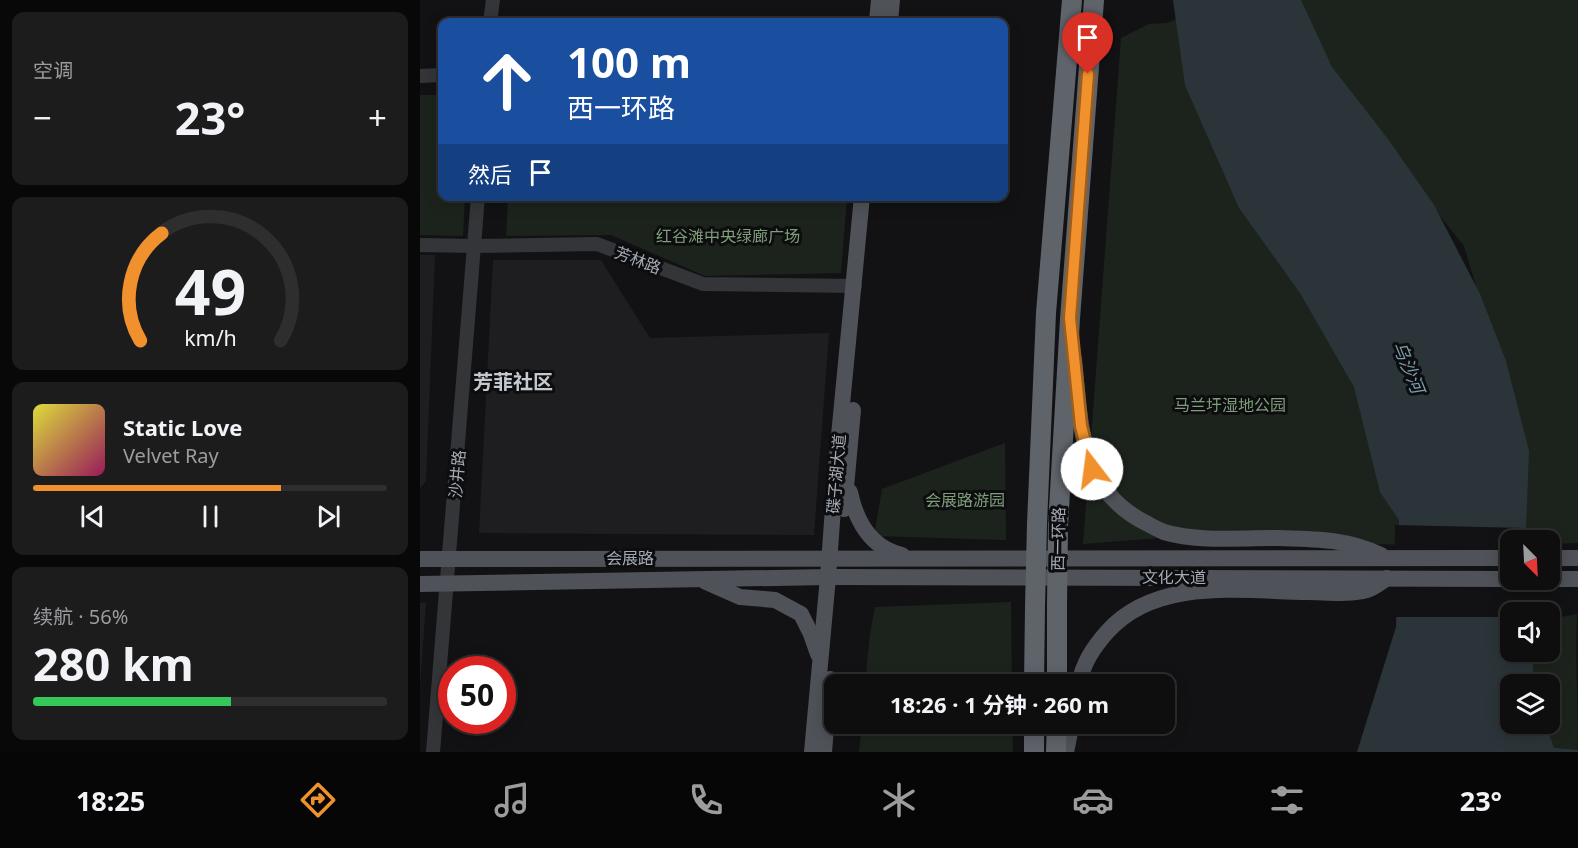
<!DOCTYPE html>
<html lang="zh">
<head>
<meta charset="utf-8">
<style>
  :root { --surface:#0e0e0f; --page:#1c1c1d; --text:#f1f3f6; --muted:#9b9c9e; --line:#2e2e2f; --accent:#f0912d }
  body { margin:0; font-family:"Noto Sans","Noto Sans SC",sans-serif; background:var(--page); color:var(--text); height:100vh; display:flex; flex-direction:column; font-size:22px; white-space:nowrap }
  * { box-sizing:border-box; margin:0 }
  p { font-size:20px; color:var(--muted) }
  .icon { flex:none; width:33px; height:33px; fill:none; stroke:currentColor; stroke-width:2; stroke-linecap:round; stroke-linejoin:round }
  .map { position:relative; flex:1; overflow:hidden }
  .drawer { display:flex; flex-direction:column; gap:12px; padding:12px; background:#080808; width:420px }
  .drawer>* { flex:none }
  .top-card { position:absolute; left:18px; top:18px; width:570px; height:183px; border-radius:12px; box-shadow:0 3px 15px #0003,0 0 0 2px var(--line); background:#1a4fa0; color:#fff; overflow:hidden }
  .needle { width:39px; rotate:156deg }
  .controls { position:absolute; left:1080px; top:530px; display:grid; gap:12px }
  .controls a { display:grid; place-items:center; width:60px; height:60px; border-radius:12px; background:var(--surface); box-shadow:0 3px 15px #0003,0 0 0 2px var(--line); font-size:30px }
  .speed { position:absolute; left:18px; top:656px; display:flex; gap:12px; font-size:30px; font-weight:700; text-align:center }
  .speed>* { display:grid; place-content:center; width:78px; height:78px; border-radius:50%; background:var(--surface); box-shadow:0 3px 15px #0003,0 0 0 2px var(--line); line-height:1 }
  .speed .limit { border:9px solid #d22; background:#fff; color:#111 }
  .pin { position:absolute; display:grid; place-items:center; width:51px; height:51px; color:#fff; margin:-62px -26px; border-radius:50% 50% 50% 0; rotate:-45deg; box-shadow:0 0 6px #0007 }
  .pin .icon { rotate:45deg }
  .me { position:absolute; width:66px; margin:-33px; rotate:345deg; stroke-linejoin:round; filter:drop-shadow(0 0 4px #0008) }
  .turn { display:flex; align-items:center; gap:21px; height:126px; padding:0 30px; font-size:27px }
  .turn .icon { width:78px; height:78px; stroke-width:2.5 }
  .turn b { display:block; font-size:42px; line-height:51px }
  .then { display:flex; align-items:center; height:57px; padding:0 30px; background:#0003; gap:12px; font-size:22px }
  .big { font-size:45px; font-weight:700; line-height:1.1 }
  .drawer .tile { flex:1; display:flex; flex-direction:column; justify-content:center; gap:9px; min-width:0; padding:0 21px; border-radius:12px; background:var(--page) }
  .drawer .dial { align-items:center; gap:0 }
  .dial svg { height:156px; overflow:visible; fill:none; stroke:var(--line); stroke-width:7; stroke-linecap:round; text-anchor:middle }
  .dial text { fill:var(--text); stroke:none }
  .song { display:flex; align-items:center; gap:18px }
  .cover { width:72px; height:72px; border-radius:9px; background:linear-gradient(135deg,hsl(60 70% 55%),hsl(330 70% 35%)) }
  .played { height:6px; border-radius:3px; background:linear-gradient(90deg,var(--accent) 70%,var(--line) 70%) }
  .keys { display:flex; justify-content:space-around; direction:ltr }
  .heat { display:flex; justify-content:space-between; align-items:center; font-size:33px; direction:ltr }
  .charge { height:9px; border-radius:4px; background:linear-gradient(90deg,#34c759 56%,var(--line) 0) }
  .trip { position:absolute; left:404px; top:674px; width:351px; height:60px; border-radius:12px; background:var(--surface); box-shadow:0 3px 15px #0003,0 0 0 2px var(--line); font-weight:700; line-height:60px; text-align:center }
  .tab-bar { display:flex; height:96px; justify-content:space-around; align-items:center; background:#060606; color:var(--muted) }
  .tab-bar .icon { width:42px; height:42px }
  .tab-bar .on { color:var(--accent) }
  .tab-bar b { font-size:27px; color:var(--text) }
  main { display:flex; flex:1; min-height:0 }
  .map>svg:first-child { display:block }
</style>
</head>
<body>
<main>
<section class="drawer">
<div class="tile"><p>空调</p>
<div class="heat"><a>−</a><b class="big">23°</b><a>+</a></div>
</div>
<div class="tile dial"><svg viewBox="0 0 100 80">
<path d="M14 69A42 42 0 1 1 86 69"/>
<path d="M14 69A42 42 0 0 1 25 14" stroke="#f0912d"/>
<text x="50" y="56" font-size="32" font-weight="700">49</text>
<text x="50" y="72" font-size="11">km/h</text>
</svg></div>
<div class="tile">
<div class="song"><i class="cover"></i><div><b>Static Love</b><p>Velvet Ray</p></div></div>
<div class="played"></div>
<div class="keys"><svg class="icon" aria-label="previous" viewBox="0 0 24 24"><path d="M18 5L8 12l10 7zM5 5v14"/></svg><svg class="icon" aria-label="pause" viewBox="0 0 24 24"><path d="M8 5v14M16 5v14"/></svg><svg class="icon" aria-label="next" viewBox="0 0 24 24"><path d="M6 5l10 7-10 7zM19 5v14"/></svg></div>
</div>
<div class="tile"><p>续航 · 56%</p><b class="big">280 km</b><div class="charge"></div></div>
</section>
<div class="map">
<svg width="1158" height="752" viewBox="0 0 1158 752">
  <rect width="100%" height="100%" fill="#121214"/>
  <g fill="#1e1e21">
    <path d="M0,255H15L6,481L0,488Z"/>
    <path d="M73,260H181L230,338L409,333L394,535L59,533Z"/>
    <path d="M0,603H6L0,686Z"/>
  </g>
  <g fill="#1c231c" fill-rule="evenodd">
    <path d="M870,0H1158V543L1130,544V540H1101L1089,396L1044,246L904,71Z"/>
    <path d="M764,16L904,294L988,545L740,538L663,544L701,38L729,24L747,23Z"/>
    <path d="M0,95H22V196L45,197L43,236L0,235Z"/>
    <path d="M88,197H427L421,273L285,276L191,235L86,236Z"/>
    <path d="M585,443L586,540L454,536L462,489Z"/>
    <path d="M591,602L592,684H445L450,634L455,607Z"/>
    <path d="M1157,614C1155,660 1158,706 1158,752H1080L1091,651H1130V619ZM1090,684H1130V723H1090Z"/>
    <path d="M442,723H592L593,752H439Z"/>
  </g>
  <path fill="#2b3539" d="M753,0H881L912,67L968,139L1014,205L1060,294L1086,361L1109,451L1106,529L1090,540V651H1112L1114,684H1090V723H1125L1134,748L1158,750V752H937L976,627L979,520L960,492L934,387L880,293L819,208L765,85Z"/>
  <path fill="#121214" d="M975,525L1109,528V540H1090V579H1111L1113,612H1090V617H974Z"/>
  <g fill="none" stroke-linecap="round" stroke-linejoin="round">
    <g stroke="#333539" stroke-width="14">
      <path d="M70,22L73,0"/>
      <path d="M0,76L22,75"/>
      <path d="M0,245L55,246L177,244L283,284L435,286"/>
      <path d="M13,752L58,196"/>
    </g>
    <g stroke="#4f5258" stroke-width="16">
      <path d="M457,22L459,0"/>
      <path d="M470,22L472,0"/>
      <path d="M654,359C661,425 659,491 728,524C733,527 739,530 744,532C776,542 825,538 859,538C897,539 926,539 961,555"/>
      <path d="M430,492C436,521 451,548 482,555"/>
      <path d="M424,509L433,410"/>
      <path d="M1130,558H1158"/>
      <path d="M0,559L1090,558"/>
      <path d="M1130,579H1158"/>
      <path d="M286,582L320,597L355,600L381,614L391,634L398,654"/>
      <path d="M0,584L408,577L1090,579"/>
      <path d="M659,684C663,663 673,648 687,632C736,577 821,591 887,592C906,592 929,595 947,590C954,588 961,582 967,578"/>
      <path d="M392,752L408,577L416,467L442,196"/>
      <path d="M404,752L410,679"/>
      <path d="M646,752L652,723"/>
    </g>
    <g stroke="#5f636a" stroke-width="20">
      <path d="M617,524L626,313L652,0"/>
      <path d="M638,526L650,319L674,0"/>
      <path d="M614,684L615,607"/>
      <path d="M637,684V605"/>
      <path d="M614,752V723"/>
      <path d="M636,752L637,723"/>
    </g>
    <g stroke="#5f636a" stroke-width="20">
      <path d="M637,605L638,526"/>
      <path d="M615,607L617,524"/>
    </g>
  </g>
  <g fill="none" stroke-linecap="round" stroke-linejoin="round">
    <g stroke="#9c5e1d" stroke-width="15">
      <path id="route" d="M668,74L650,318L661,426L672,469"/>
    </g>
    <use href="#route" stroke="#f0912d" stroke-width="10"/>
  </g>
  <g text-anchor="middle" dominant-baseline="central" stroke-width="6" stroke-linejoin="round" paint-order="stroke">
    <g font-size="16" fill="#7e9f7a" stroke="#0d0d0f">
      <text x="308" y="236">红谷滩中央绿廊广场</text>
      <text x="810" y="405">马兰圩湿地公园</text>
      <text x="545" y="500">会展路游园</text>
    </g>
    <g font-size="16" fill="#a4abb4" stroke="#0d0d0f">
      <text transform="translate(218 260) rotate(21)">芳林路</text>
      <text transform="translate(37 474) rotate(-85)">沙井路</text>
      <text transform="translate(416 474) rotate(-85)">碟子湖大道</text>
      <text transform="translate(638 539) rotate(-89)">西一环路</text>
      <text x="210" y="558">会展路</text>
      <text x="754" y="577">文化大道</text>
    </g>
    <g font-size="18" font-style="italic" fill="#7a9fb0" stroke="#0d0d0f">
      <text transform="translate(989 367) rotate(68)">乌沙河</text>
    </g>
    <g font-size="20" font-weight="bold" fill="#c4c9d0" stroke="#0d0d0f">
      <text x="93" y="381">芳菲社区</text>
    </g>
  </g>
</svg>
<div class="controls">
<a><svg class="needle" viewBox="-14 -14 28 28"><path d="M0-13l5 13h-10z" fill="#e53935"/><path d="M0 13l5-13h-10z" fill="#9b9c9e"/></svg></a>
<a><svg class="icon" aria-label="sound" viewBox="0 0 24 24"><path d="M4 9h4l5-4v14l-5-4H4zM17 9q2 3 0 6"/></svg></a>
<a><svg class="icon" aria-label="layers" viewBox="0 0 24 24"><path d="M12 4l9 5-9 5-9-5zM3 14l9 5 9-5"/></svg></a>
</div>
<div class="speed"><div class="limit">50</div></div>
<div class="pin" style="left:668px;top:74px;background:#d93025"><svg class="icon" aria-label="arrive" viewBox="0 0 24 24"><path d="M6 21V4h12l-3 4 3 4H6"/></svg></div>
<svg class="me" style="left:672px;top:469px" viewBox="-20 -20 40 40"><circle r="19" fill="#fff"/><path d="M0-13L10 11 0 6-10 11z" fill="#f0912d"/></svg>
<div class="trip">18:26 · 1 分钟 · 260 m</div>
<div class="top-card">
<div class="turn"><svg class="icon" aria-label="ahead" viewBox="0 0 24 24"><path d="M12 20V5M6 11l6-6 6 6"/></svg><div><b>100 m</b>西一环路</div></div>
<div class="then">然后<svg class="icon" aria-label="arrive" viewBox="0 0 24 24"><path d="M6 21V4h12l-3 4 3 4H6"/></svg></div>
</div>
</div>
</main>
<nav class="tab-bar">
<b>18:25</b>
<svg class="icon on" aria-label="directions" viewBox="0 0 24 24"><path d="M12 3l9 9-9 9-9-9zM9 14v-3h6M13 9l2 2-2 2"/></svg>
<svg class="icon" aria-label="music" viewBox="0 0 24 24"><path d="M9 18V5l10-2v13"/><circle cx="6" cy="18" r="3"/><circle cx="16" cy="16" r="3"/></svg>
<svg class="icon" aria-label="phone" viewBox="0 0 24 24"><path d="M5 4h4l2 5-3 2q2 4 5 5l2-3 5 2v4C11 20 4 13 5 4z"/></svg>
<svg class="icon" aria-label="climate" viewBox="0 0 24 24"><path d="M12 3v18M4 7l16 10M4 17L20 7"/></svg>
<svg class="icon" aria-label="car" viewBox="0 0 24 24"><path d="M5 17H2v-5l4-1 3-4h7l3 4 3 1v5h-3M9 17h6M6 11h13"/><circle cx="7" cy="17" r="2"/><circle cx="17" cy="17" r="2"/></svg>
<svg class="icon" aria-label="filters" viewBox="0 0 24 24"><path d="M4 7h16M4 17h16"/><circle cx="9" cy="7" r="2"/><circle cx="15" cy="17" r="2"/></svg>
<b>23°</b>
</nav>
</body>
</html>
